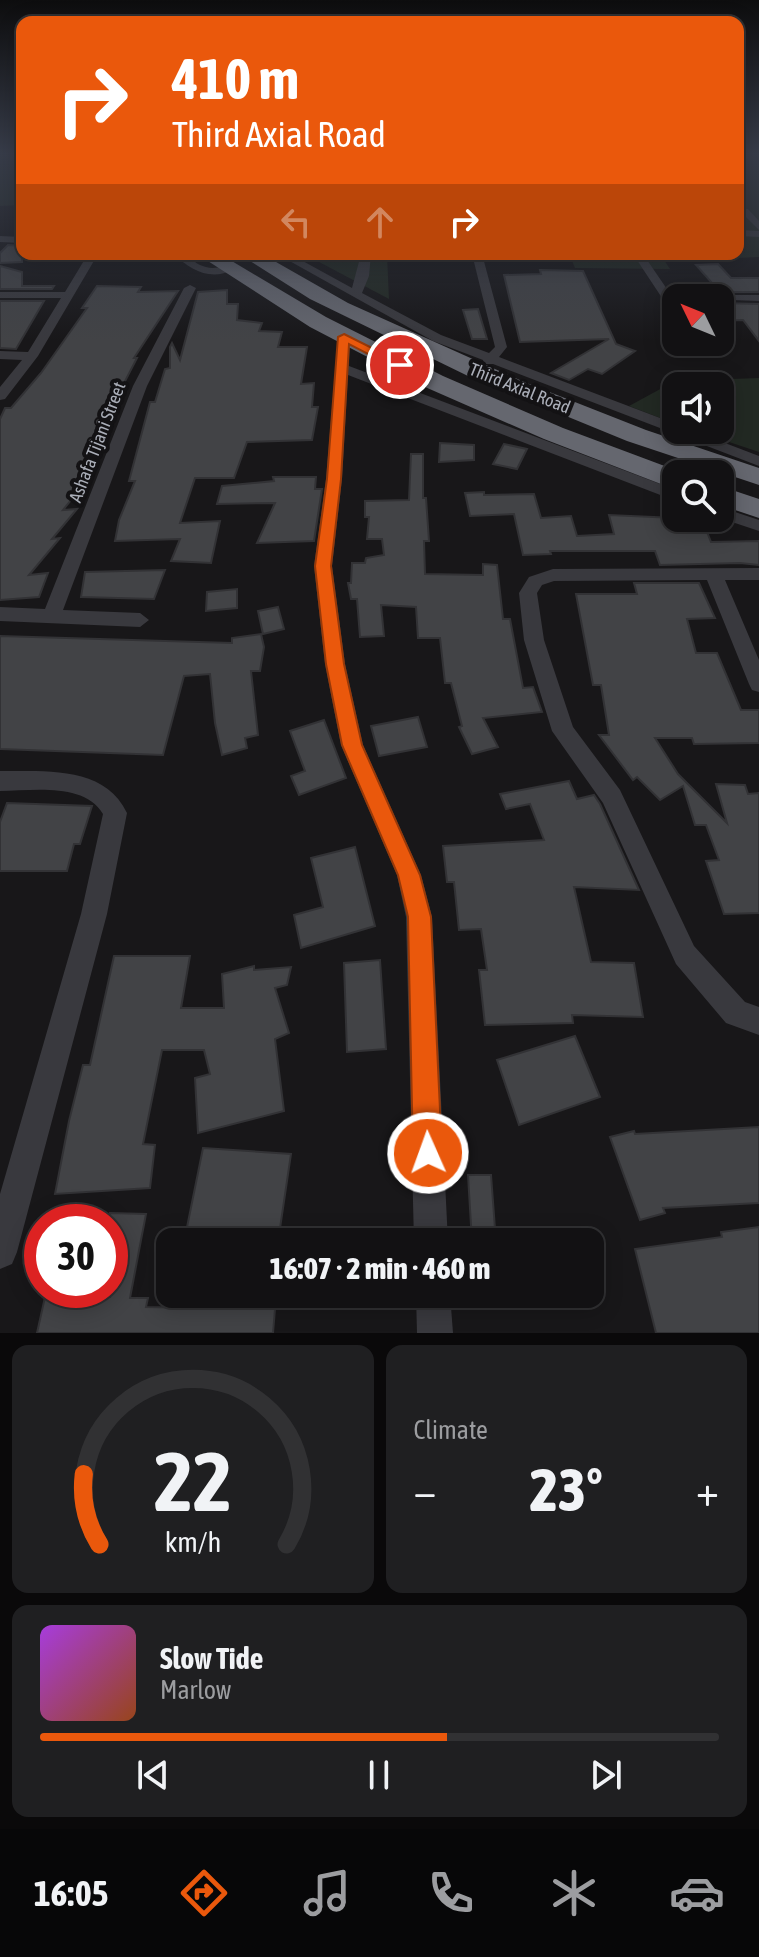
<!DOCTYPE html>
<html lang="en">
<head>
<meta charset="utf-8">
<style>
  :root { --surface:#121113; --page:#1f1f21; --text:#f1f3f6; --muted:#9c9da0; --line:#313133; --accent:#ea580c }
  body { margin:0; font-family:"Asap Condensed",sans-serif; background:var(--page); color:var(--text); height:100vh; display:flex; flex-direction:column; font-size:30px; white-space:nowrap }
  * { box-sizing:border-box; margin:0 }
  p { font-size:26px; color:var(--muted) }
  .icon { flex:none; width:44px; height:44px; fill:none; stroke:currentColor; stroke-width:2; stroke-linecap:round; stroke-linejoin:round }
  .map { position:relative; height:1333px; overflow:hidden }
  .panel { display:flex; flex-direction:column; gap:12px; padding:12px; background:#0a090a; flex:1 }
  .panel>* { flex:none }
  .banner { position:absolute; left:16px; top:16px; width:728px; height:244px; border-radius:16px; box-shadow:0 4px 20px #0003,0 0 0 2px var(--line); background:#ea580c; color:#fff; overflow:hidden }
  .needle { width:52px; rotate:313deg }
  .buttons { position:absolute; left:662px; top:284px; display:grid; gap:16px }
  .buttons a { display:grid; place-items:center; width:72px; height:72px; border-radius:16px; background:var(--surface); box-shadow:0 4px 20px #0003,0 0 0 2px var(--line); font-size:40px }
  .speed { position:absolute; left:24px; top:1204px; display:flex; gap:16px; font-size:40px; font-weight:700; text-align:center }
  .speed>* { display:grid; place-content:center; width:104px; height:104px; border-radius:50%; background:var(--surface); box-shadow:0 4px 20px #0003,0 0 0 2px var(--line); line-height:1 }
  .speed .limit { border:12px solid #d22; background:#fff; color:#111 }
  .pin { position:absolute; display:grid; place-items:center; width:68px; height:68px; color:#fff; margin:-34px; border:4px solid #fff; border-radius:50%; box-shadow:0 2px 8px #0007 }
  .me { position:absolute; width:88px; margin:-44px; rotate:358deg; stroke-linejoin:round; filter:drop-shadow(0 0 6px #0008) }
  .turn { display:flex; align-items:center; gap:28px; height:168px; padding:0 24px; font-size:36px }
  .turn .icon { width:104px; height:104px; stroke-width:2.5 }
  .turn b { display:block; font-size:56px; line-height:68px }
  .lanes { display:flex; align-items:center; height:76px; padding:0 24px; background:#0003; justify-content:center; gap:40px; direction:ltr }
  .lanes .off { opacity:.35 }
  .big { font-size:60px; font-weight:800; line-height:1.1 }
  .panel .card { flex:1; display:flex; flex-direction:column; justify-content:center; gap:12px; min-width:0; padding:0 28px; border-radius:16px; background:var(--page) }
  .panel .dial { align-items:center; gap:0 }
  .dial svg { height:208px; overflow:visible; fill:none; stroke:var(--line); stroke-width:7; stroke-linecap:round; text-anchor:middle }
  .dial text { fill:var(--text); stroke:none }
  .song { display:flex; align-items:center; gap:24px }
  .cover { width:96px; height:96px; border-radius:12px; background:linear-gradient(135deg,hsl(280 70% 55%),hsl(20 70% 35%)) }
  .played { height:8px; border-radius:4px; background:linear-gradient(90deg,var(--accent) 60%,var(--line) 60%) }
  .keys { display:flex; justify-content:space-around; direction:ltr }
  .heat { display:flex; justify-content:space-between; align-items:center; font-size:44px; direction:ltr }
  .panel .tiles { flex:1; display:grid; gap:12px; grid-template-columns:1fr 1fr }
  .card:last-child { grid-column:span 2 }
  .trip { position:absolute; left:156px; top:1228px; width:448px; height:80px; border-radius:16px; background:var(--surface); box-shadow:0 4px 20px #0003,0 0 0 2px var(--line); font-weight:800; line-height:80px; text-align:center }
  .tabs { display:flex; height:128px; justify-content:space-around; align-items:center; background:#070708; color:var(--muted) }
  .tabs .icon { width:56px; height:56px }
  .tabs .selected { color:var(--accent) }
  .tabs b { font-size:36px; color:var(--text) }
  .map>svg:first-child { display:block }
</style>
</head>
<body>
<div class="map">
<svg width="759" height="1333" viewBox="0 0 759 1333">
  <rect width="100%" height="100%" fill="#181719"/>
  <g fill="#222923">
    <path d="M0,155H22V205L0,206Z"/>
    <path d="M738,155H750L759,161V257L737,258L734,254H738Z"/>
    <path d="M304,254H387L389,299Z"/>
    <path d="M569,254H660L670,269L575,268Z"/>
    <path d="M759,378V452L693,430H720V386H676V424L629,406L675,381Z"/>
  </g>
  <g fill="#424346" stroke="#323235" stroke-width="2">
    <path d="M8,245L22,246V262L0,263V253Z"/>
    <path d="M718,264L731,278H759V292H720L696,265Z"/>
    <path d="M0,266L22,272V286H54L52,289H0Z"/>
    <path d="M540,270L583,271L616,344L635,351L602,374L588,369L569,380L551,373L609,339L520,342L504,275L541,274Z"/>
    <path d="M97,286L141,287L138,292L178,291L134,358H137L122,387L116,415L89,465H94L76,485H83L63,510L77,509L52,539L60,538L29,575L48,573L39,597L0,600V419L5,408H11L41,373L87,308H82Z"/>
    <path d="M227,290V304H238L237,320L262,323L259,331L282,332L278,347H307L301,384L314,383L312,407H318L312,440L247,442L234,478H195L180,523L220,521L211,563L171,561L180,539L115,541L119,520L135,481H129L150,402H155L165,369L170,368V347L172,343L180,360L198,292Z"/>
    <path d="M0,301H44L16,349L0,348Z"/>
    <path d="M720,303L759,304V341L743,320L720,321Z"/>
    <path d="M478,309L487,339H472L463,310Z"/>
    <path d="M440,443L474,445V460L439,462Z"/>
    <path d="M504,444L527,449L517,469L493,464Z"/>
    <path d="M411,454H423V498H426L429,541H424L425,574L483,575V564L497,565L503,619H510L523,688L533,687L542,712L483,718L498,747L472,754L459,727L462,726L451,683H445L440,638H418L416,607L381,605L384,636L360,637L357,599H351L348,583H351L352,563H365L366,558L384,555L382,539H367L369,517H365V501L409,500Z"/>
    <path d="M273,477H316L315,489H322L314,541L257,543L275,503L217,504L222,486L274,481Z"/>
    <path d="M484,492V495L534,494L541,518L571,516L577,536L614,534L609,515L676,518L681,532H707L711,542L759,541V565L740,563L660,565L655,551H550L551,554L523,555L514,514L470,516L465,493Z"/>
    <path d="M165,570L154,599L81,597L85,572Z"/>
    <path d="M634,583H699L715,618L687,619L696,653H717L741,710H759V743L694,744L692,738H655L678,774L727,823L716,784L745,785L748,794L759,793V913L724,914L706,861L719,860L706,825H695L683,786L660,800L637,777L633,780L599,735H609L601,685H593L576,594H637Z"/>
    <path d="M237,589V608L206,611L207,592Z"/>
    <path d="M278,607L284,629L263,634L258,611Z"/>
    <path d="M261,634L264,647L260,671H251L258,735L245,738L247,748L222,755L215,723L210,674L184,676L163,755L0,749V636L232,643V638Z"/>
    <path d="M418,717L427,747L379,756L371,726Z"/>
    <path d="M324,720L346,778L299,795L291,776L305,771L290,731Z"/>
    <path d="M569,781L577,799L594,795L600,804L639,890L574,887L591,962L634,963L643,1017L572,1015L573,1023L485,1025L479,970H487L481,929L459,930L454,882H447L443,846L544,840L530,804L506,809L500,794Z"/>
    <path d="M7,803L92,806L80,844H74L67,871H0V822Z"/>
    <path d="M355,847L375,926L301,948L294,915L323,907L311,858Z"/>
    <path d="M114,956H190L181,1008H224L222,974L254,966V970L291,967L287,985L275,988L289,1033L275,1039L284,1111L198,1133L195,1078L210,1074L204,1050H162L143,1144L155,1145L150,1188L55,1194L69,1121L83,1065H90Z"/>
    <path d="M380,960L386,1049L347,1052L344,963Z"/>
    <path d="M575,1036L600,1097L519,1125L497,1060Z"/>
    <path d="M759,1127V1203L663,1208L665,1213L640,1220L610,1137L634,1131L635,1134Z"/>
    <path d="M203,1148L291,1154L278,1242H184Z"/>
    <path d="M468,1175H491L496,1242H472Z"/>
    <path d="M110,1213L146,1214L130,1298H148L146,1307L275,1309L273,1333H37L45,1297H110Z"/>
    <path d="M759,1227V1333H656L635,1249L722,1237L721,1232Z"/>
  </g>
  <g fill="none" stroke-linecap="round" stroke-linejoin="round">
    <g fill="#39393e" fill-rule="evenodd">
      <path d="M742,209H748L759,221V230L742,213Z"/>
      <path d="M738,230L759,231V237L738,236Z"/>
      <path d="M0,236L22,237V243L0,242Z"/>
      <path d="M88,254H98L38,356L5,399L0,400V387L22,360L0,359V351L28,352L61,298H0V292H65Z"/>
      <path d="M174,254C192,254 192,264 206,267C216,270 224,264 233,269C212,282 190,270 174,254Z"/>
      <path d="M277,254H290L352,288L361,254H371L369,276L362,293L441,335L489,353L495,347L472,254H482L507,347L499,357L676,424V430H691L759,456V466L493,364H484L483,360L433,341Z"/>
      <path d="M633,254H643L671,295H759V301L676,298V310H670Z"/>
      <path d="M190,285L196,288L147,386L63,610L140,613L149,620L140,627L0,621V607L45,609L133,386L184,288Z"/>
      <path d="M344,333L350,337L349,366L676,490V501L348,375L342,479L332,566L345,664L363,745L421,875L432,917L448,1242H414L406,917L397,875L341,745L325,664L314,566L326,479L338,337Z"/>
      <path d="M720,507L759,520V531L720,518Z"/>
      <path d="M759,568V580H725L759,660V692L752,690L749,684L707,580L554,581L542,585L537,593L544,640L573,727L620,790L694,946L745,1002L759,1007V1035L726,1023L676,964L603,803L552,731L524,640L519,593L529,577L553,569Z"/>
      <path d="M0,771C45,772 104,765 127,813L107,914L17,1252L12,1264L0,1269V1194L81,914L103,814C84,782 32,791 0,791Z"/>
      <path d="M416,1294H450L453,1333H417Z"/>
    </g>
    <g fill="#65676f" fill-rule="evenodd">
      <path d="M197,254H220L326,317L443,376L563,428L686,474H676V489L666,486L544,439L425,387L310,327Z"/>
      <path d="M239,254H262L348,303L524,382L646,430L759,468V485L627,441L468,376L310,299Z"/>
      <path d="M720,486L759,499V518L720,505Z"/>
    </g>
  </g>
  <linearGradient id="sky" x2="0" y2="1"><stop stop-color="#0d0d0e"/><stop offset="0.45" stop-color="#373c49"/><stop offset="1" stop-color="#373c49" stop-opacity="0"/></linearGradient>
  <rect width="759" height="341" fill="url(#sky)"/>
  <path fill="#ea580c" stroke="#983908" stroke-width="2" d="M344,334L406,365L395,368L349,344L341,479L331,566L344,664L362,745L420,875L431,917L442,1153L438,1163L428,1167L418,1163L413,1153L408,917L398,875L342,745L326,664L315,566L327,479L338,337Z"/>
  <g text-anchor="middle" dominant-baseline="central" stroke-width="8" stroke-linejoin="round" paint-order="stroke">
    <g font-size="18" fill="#aaaeb8" stroke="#131214">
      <text transform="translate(520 388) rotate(22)">Third Axial Road</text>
      <text transform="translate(97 442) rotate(-69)">Ashafa Tijani Street</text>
    </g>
  </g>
</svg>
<div class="buttons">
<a><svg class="needle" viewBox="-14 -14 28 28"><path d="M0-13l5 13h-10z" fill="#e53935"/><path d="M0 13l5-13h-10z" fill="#9c9da0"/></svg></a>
<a><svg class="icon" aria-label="sound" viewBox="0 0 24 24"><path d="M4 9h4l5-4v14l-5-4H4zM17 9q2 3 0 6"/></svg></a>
<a><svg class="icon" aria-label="search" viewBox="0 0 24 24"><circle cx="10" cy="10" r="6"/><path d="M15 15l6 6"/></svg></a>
</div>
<div class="speed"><div class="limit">30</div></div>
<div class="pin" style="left:400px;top:365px;background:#d93025"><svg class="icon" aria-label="arrive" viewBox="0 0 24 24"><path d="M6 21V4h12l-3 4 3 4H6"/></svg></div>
<svg class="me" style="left:428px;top:1153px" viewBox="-20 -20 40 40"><circle r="17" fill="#ea580c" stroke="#fff" stroke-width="3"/><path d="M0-11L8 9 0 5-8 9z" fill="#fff"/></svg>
<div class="trip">16:07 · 2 min · 460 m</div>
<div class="banner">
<div class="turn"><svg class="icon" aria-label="right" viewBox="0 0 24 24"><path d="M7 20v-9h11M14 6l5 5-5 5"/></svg><div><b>410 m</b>Third Axial Road</div></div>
<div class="lanes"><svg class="icon off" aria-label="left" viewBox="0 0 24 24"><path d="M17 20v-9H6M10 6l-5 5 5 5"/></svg><svg class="icon off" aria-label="ahead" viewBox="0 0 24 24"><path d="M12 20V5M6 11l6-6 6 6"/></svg><svg class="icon" aria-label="right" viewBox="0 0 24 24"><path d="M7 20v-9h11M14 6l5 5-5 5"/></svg></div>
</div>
</div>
<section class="panel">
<div class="tiles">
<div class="card dial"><svg viewBox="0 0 100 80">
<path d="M14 69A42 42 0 1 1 86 69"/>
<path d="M14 69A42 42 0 0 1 8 42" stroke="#ea580c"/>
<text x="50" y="56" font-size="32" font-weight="700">22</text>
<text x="50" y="72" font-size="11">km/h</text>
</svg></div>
<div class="card"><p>Climate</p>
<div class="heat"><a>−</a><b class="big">23°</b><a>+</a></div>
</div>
<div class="card">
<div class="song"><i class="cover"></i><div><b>Slow Tide</b><p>Marlow</p></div></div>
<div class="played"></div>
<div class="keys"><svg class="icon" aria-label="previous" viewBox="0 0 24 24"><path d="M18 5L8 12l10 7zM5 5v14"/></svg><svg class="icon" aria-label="pause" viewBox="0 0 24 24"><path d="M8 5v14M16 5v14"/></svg><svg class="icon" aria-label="next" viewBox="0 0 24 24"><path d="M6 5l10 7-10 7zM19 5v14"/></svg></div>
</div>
</div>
</section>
<nav class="tabs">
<b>16:05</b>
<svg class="icon selected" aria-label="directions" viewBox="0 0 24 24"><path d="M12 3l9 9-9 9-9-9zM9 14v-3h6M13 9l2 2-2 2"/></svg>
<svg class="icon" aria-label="music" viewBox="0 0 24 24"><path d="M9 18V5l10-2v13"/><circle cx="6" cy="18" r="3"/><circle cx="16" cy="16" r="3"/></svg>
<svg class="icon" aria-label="phone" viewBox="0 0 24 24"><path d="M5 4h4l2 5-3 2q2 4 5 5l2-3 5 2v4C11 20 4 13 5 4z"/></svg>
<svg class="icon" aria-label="climate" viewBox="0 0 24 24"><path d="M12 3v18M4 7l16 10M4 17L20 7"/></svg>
<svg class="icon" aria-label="car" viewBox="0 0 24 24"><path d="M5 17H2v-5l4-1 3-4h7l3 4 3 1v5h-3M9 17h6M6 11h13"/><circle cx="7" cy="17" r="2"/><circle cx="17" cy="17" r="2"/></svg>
</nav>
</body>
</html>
